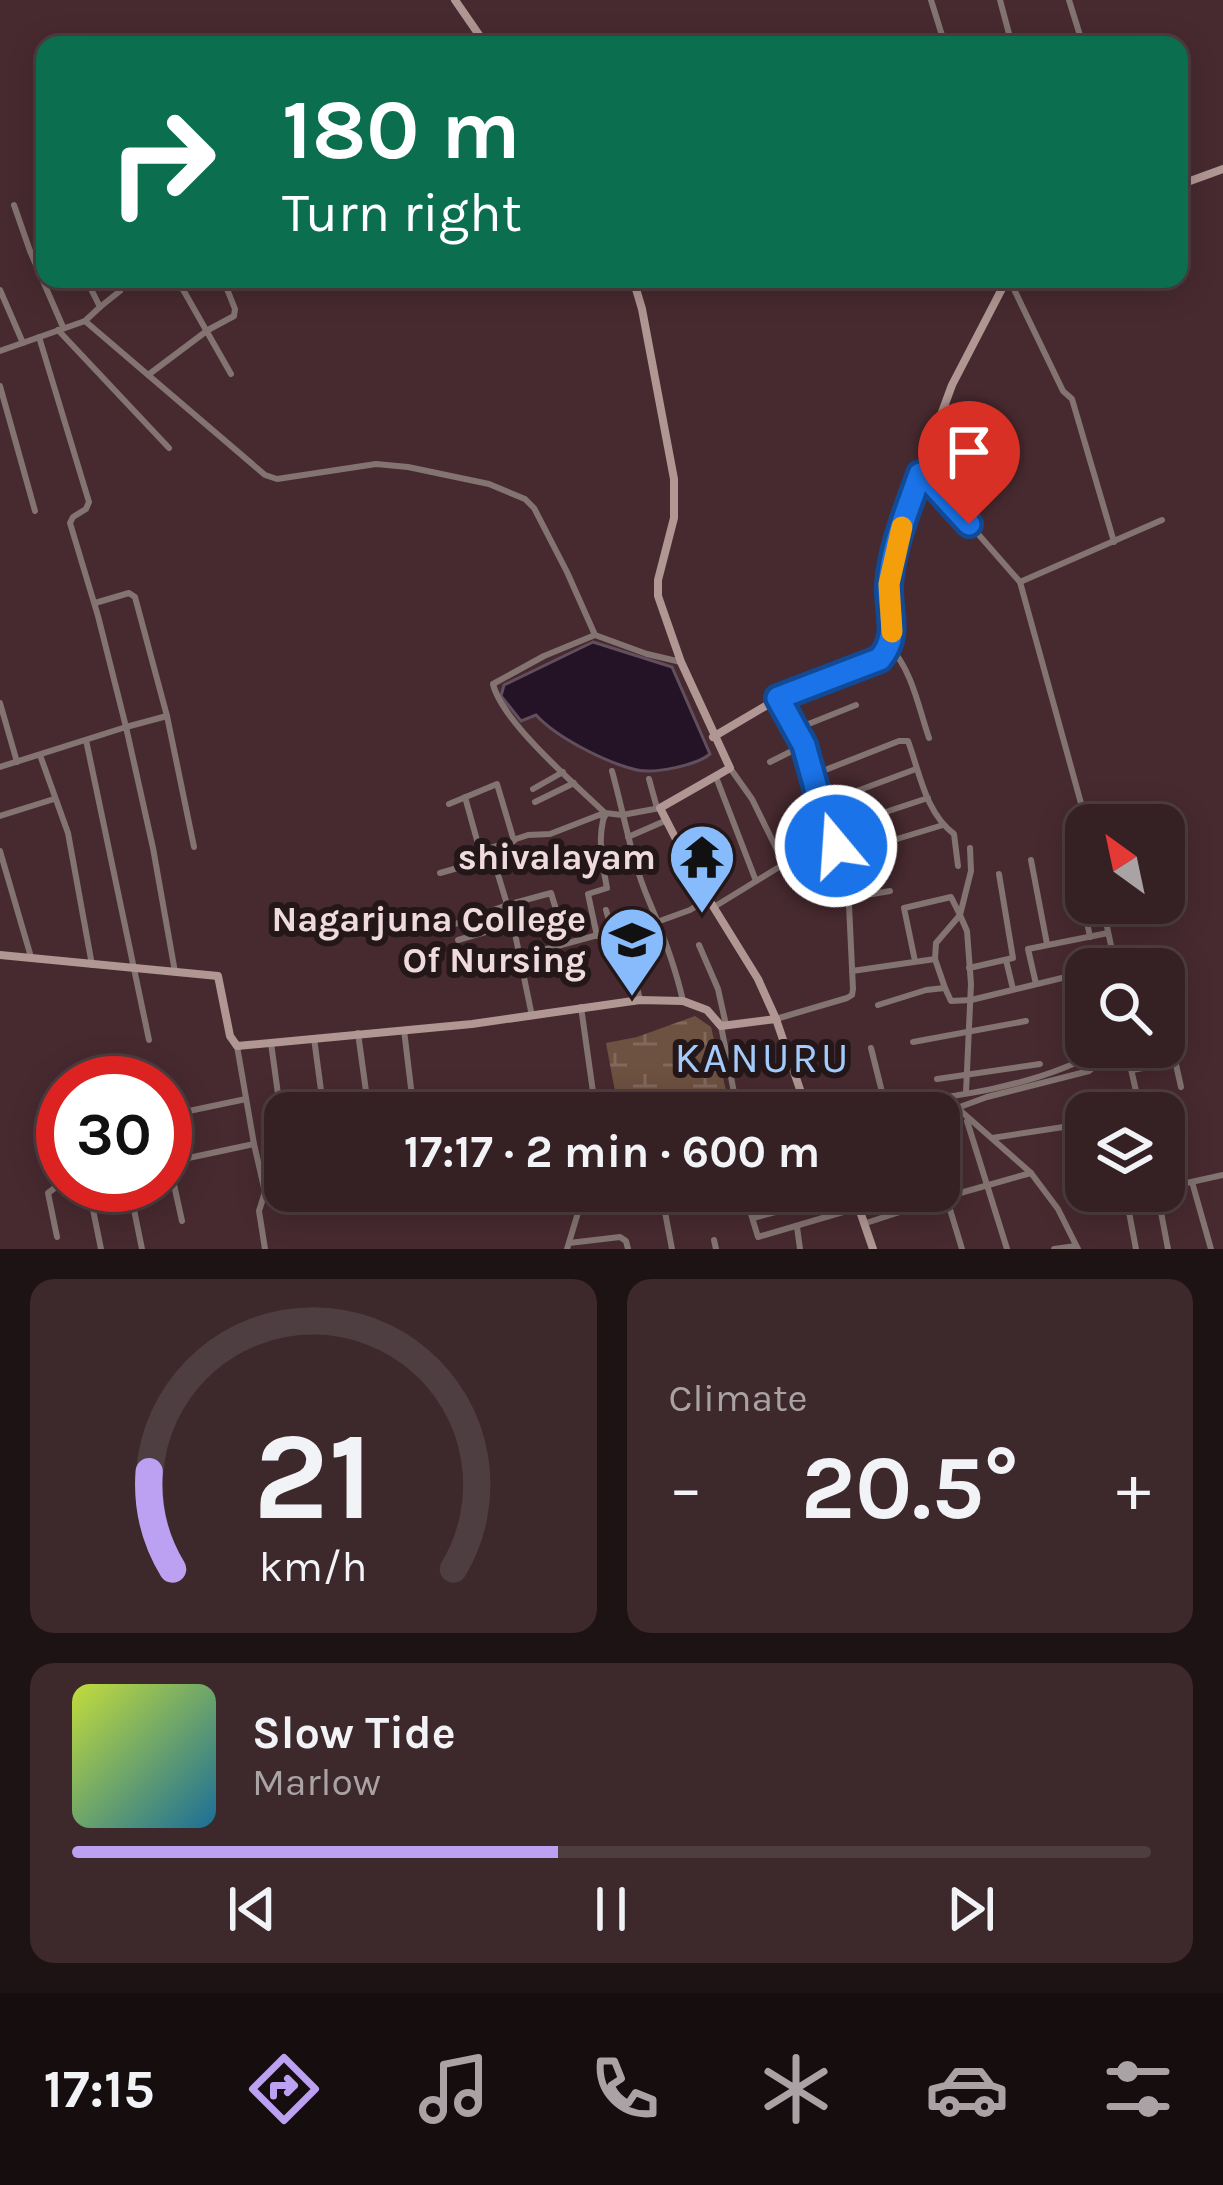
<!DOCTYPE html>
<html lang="en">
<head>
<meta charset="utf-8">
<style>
  :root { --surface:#352024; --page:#3d282c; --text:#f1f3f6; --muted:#aaa3a6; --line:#4f3e41; --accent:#bca0f2 }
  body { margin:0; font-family:Karla,sans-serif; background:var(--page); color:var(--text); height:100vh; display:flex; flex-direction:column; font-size:45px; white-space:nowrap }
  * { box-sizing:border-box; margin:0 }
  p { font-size:39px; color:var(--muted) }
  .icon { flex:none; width:66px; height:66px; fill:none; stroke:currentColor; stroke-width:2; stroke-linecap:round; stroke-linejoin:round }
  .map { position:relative; height:1249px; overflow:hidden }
  .drawer { display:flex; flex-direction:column; gap:30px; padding:30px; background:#1d1214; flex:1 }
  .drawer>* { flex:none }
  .hud { position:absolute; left:36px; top:36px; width:1152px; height:252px; border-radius:24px; box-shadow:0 6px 30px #0003,0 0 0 3px var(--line); background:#0b6e4f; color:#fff; overflow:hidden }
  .needle { width:78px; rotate:327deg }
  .buttons { position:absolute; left:1065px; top:804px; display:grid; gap:24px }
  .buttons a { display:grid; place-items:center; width:120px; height:120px; border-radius:24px; background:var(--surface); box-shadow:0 6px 30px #0003,0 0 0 3px var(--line); font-size:60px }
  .speed { position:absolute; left:36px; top:1056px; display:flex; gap:24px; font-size:60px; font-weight:700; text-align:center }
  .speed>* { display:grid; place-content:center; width:156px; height:156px; border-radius:50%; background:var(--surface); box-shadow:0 6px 30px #0003,0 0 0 3px var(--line); line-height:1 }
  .speed .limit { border:18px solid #d22; background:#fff; color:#111 }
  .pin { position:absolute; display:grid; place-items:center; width:102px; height:102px; color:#fff; margin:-123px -51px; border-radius:50% 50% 50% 0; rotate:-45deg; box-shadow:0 0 12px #0007 }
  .pin .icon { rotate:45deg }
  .me { position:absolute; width:132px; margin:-66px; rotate:342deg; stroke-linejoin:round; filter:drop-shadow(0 0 9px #0008) }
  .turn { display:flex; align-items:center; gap:42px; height:252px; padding:0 48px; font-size:54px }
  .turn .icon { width:156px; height:156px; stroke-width:2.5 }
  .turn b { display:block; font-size:84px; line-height:102px }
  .big { font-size:90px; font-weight:700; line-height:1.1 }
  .drawer .card { flex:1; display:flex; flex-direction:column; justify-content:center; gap:18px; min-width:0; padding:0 42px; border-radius:24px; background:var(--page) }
  .drawer .dial { align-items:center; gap:0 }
  .dial svg { height:312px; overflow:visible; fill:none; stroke:var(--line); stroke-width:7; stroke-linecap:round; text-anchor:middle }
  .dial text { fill:var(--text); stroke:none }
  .song { display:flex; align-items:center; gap:36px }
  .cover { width:144px; height:144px; border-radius:18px; background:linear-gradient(135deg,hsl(70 70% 55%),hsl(200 70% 35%)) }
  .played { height:12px; border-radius:6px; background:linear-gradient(90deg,var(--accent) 45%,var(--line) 45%) }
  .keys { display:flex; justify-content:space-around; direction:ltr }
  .heat { display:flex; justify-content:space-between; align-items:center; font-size:66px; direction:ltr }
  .drawer .tiles { flex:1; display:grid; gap:30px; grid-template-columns:1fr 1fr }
  .card:last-child { grid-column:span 2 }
  .trip { position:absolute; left:264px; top:1092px; width:696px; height:120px; border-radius:24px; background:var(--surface); box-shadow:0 6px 30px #0003,0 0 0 3px var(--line); font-weight:700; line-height:120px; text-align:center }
  .dock { display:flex; height:192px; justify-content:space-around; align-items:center; background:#150d0e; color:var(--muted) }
  .dock .icon { width:84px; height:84px }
  .dock .selected { color:var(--accent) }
  .dock b { font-size:54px; color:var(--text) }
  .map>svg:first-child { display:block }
</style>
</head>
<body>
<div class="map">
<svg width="1223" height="1249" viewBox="0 0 1223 1249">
  <defs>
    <pattern id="wetland-marsh" width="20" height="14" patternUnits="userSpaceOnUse" patternTransform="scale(3)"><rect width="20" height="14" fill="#6d5141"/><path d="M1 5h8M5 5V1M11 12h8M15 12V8" fill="none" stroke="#82695c"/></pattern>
  </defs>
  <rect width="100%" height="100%" fill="#472a30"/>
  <path fill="url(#wetland-marsh)" d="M695,1016L711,1027L729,1103L709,1113H619L606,1043L637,1037Z"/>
  <path fill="#241327" stroke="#614f5e" stroke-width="3" d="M593,642L672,667L710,754C697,765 655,774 637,770C607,763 557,738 536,715L521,721L501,696L504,685Z"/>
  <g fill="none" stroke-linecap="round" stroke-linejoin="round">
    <g stroke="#837371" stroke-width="6">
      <path d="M931,0L945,45"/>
      <path d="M1000,0L1012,45"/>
      <path d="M1069,0L1083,45"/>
      <path d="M44,177L45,181"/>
      <path d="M14,205L30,251L63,327"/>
      <path d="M177,279L231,374"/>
      <path d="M1009,279L1063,391L1072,399L1114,542"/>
      <path d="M0,290L23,343"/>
      <path d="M100,307L120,291"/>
      <path d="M85,321L100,307L86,279"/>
      <path d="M58,330L169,448"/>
      <path d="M39,337L89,502L86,509L73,517L70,523L98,616L126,727L167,716"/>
      <path d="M0,351L85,321L265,475L277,479L376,464L408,467L489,484L525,499L534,508L567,572L595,635"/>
      <path d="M148,375L208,330L234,316L235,309L223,279"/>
      <path d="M0,386L35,511"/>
      <path d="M920,474L944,495L1020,582L1087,825"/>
      <path d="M1020,582L1162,520"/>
      <path d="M95,603L129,593L135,597L167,716L194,847"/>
      <path d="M890,647C912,670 919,709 929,738"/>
      <path d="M0,703L17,762"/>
      <path d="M796,729L856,705"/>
      <path d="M86,740L149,1040"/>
      <path d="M40,755L68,833L92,965"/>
      <path d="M770,762L804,745"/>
      <path d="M0,767L126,727L153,848L175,972"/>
      <path d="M730,768L752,799L784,864"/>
      <path d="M612,771C624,814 631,859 649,901C663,934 675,965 683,1001"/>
      <path d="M815,774L899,741H908C920,773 925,812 954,834L958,866"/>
      <path d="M716,777L756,881"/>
      <path d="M649,779L657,808"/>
      <path d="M533,789L563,772"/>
      <path d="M535,802L574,783"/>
      <path d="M449,804L497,784L514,841L480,851L465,797"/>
      <path d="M822,804L916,769"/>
      <path d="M660,808L622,815L605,813C575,784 502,722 493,684L544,656L595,635L647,654L681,662"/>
      <path d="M0,816L54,799"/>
      <path d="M1067,824L1090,937"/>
      <path d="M828,831L928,798"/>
      <path d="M628,837L667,820"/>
      <path d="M513,840L528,835L550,834L599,815L605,816"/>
      <path d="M0,851L31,957"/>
      <path d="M841,856L943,825"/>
      <path d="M1031,860L1047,944"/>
      <path d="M440,873L493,858L513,924L532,1016"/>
      <path d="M848,884L885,875"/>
      <path d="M849,898L890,891"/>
      <path d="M1102,903L1116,969"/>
      <path d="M714,907L784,864L836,846"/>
      <path d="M606,910L613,934"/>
      <path d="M455,924L507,905L551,893L566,942"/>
      <path d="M623,932L640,1000"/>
      <path d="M597,936L588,894L607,888C602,862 597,839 605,813"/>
      <path d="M458,940L513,924"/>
      <path d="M699,945L718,989L726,1025"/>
      <path d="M935,959L945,988"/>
      <path d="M1006,960L1013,989"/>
      <path d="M969,968L1013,958L999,874"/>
      <path d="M466,971L594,936L635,930L690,910L708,899"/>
      <path d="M852,971L935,959L936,943L960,915L951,897L904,908L915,961"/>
      <path d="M1036,984L1028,949L1108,933"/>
      <path d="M878,1005L926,990L945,988L951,1001L971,1000L1062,978"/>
      <path d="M581,1007L596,1113"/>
      <path d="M1164,1011L1181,1087"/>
      <path d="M776,1019L847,998L852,995L853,989L848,884L841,856L828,831L809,758L779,698"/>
      <path d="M721,1026L738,1113"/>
      <path d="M404,1030L414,1113"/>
      <path d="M358,1033L369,1113"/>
      <path d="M314,1038L324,1113"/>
      <path d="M913,1042L1026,1021"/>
      <path d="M271,1043L282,1123"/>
      <path d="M1126,1047L1141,1113"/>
      <path d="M871,1048L885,1104"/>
      <path d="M1132,1070L1175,1062"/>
      <path d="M937,1079L1040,1064"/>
      <path d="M154,1082V1083"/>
      <path d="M966,1092L971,984L967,931L960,915L971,871L970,848"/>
      <path d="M945,1097L1031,1173L1058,1209L1078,1249"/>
      <path d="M1109,1107L1110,1113"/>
      <path d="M957,1108L987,1097L1089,1071L1117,1047"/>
      <path d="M769,1113L803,1105"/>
      <path d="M817,1113C908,1101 1027,1096 1106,1047"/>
      <path d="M165,1116L246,1099"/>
      <path d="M967,1121L1007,1249"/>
      <path d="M992,1138L1070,1126"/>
      <path d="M165,1144L182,1221"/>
      <path d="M254,1144L265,1192L259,1211L265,1249"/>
      <path d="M165,1163L254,1144L237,1046"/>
      <path d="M939,1173L962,1249"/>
      <path d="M261,1175L285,1170"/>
      <path d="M1192,1182L1211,1249"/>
      <path d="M88,1185L101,1249"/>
      <path d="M129,1185L142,1249"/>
      <path d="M1164,1188L1223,1175"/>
      <path d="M661,1191L672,1249"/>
      <path d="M744,1191L758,1237L860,1207"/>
      <path d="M1125,1191L1136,1249"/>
      <path d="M1157,1191L1168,1249"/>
      <path d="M753,1218L820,1200L842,1191"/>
      <path d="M866,1223L946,1197L1031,1173"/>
      <path d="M797,1227L800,1249"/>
      <path d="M57,1237L48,1193L56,1187L66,1185"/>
      <path d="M714,1240L716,1249"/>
      <path d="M569,1243L620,1237L626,1241L628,1249"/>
      <path d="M567,1249L580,1206L588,1191"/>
      <path d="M1054,1249L1076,1246"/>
    </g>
    <g stroke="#b09793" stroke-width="8">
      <path d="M455,0L486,45"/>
      <path d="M1179,185L1223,169"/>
      <path d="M633,279L642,309L674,479V518L658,580V596L681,662L730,768L660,808L698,882L758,979L776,1019L808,1113"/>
      <path d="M713,737L779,698L880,659L890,647L892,636L889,584L900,533L924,461L952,385L1007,279"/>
      <path d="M0,955L218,976L230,1036L237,1046L472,1024L640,1000L683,1001L707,1010L721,1026L776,1019"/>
      <path d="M853,1191L873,1249"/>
    </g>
  </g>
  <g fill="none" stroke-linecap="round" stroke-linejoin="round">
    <g stroke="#114b97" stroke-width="30">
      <path id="route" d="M836,846L828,831L804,745L778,698L880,659C900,634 888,615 889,586C891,548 908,509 920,474L927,478L969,524"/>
    </g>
    <use href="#route" stroke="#1a73e8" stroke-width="21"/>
    <path stroke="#f59e0b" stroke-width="21" d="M892,632L889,584L902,527"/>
  </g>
  <defs>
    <g id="temple-pin" transform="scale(3.45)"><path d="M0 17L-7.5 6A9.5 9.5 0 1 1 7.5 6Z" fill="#87bbfb" stroke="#241719"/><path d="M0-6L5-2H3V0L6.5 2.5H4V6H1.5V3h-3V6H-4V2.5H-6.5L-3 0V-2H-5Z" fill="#111"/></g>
    <g id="university-pin" transform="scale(3.45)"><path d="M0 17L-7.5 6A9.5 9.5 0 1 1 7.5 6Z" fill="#87bbfb" stroke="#241719"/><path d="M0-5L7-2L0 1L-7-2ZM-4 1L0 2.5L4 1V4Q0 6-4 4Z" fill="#111"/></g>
  </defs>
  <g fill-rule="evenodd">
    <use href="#temple-pin" x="702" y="857"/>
    <use href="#university-pin" x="632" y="940"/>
  </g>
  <g text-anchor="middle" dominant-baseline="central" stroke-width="12" stroke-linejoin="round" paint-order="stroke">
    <g font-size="36" font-weight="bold" fill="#efdbde" stroke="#241719" text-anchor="end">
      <text x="656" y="857">shivalayam</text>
      <text x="586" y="919">Nagarjuna College<tspan x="586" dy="41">Of Nursing</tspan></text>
    </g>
    <g font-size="42" letter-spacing="3" fill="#a5cbfc" stroke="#241719">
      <text x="763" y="1058">KANURU</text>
    </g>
  </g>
</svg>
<div class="buttons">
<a><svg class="needle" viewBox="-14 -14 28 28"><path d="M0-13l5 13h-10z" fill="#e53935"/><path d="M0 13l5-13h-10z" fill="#aaa3a6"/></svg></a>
<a><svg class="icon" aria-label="search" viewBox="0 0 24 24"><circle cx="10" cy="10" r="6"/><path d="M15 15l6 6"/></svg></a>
<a><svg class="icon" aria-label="layers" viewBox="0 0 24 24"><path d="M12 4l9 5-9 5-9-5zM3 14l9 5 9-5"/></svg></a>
</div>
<div class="speed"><div class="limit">30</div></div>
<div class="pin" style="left:969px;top:524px;background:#d93025"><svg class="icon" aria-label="arrive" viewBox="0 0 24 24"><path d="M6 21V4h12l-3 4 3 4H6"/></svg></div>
<svg class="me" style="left:836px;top:846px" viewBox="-20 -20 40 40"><circle r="17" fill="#1a73e8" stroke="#fff" stroke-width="3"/><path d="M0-11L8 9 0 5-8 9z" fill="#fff"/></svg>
<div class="trip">17:17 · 2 min · 600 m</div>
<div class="hud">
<div class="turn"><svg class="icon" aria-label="right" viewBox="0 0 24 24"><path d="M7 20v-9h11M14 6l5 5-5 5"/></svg><div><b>180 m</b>Turn right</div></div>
</div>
</div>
<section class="drawer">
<div class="tiles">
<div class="card dial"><svg viewBox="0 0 100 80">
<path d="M14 69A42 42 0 1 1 86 69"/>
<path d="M14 69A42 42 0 0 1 8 44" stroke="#bca0f2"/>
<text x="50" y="56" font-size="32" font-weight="700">21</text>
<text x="50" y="72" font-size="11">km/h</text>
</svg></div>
<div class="card"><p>Climate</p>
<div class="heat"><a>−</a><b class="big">20.5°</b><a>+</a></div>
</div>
<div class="card">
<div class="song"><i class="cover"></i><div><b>Slow Tide</b><p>Marlow</p></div></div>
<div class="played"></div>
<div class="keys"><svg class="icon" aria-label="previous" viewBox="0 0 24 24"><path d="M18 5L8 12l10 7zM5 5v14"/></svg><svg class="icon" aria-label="pause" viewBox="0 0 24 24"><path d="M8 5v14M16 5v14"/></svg><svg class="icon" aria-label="next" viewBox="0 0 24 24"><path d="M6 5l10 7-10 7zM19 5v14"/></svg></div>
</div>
</div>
</section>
<nav class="dock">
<b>17:15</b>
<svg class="icon selected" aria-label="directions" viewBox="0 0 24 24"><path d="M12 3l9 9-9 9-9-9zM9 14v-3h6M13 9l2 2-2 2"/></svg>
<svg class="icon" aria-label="music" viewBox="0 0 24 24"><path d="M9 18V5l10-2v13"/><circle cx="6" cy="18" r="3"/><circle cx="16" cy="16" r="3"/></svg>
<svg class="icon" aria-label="phone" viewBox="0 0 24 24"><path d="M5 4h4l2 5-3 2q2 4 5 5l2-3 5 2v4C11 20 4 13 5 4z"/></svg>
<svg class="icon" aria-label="climate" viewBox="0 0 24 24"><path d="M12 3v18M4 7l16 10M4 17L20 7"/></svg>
<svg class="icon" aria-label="car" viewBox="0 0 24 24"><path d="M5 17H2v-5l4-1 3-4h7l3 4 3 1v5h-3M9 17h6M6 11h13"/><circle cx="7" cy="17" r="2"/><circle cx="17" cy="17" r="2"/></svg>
<svg class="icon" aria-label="filters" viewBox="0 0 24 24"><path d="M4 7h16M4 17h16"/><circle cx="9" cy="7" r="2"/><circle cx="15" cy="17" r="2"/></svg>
</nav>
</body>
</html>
